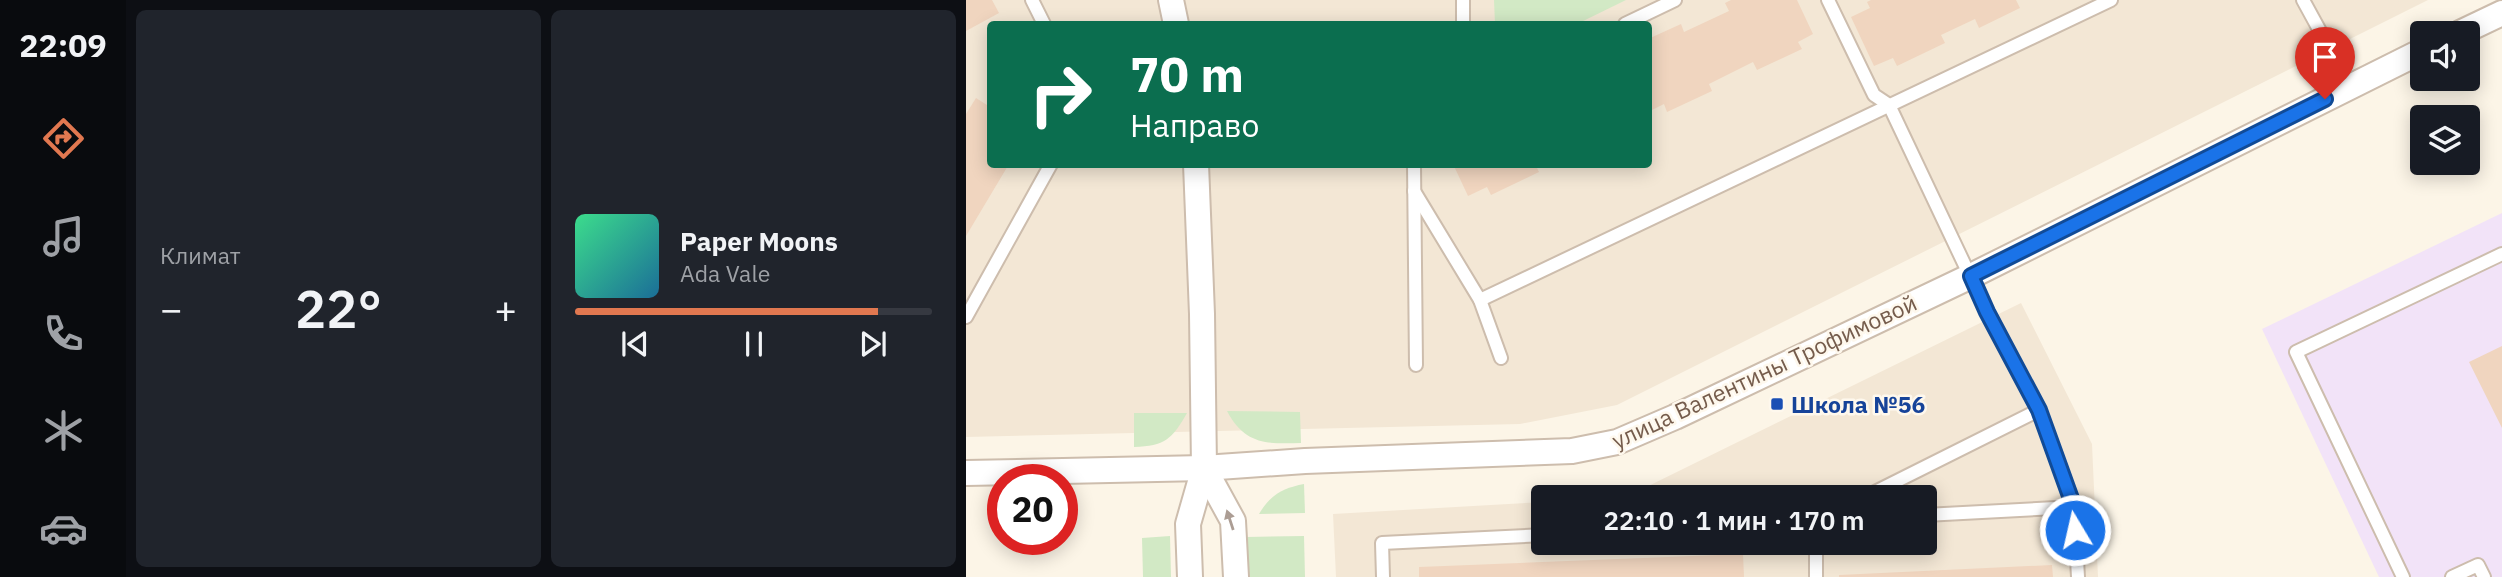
<!DOCTYPE html>
<html lang="ru">
<head>
<meta charset="utf-8">
<style>
  :root { --surface:#171b24; --page:#20242c; --text:#f1f3f6; --muted:#9ea1a6; --line:#363941; --accent:#e17850 }
  body { margin:0; font-family:"IBM Plex Sans",sans-serif; background:var(--page); color:var(--text); height:100vh; display:flex; flex-direction:column; font-size:26px; white-space:nowrap }
  * { box-sizing:border-box; margin:0 }
  p { font-size:23px; color:var(--muted) }
  .icon { flex:none; width:38px; height:38px; fill:none; stroke:currentColor; stroke-width:2; stroke-linecap:round; stroke-linejoin:round }
  .map { position:relative; flex:1; overflow:hidden }
  .sheet { display:flex; flex-direction:column; gap:10px; padding:10px; background:#0d0f14; width:840px }
  .sheet>* { flex:none }
  .banner { position:absolute; left:21px; top:21px; width:665px; height:147px; border-radius:7px; box-shadow:0 4px 18px #0003; background:#0b6e4f; color:#fff; overflow:hidden }
  .controls { position:absolute; left:1444px; top:21px; display:grid; gap:14px }
  .controls a { display:grid; place-items:center; width:70px; height:70px; border-radius:7px; background:var(--surface); box-shadow:0 4px 18px #0003; font-size:35px }
  .speed { position:absolute; left:21px; top:464px; display:flex; gap:14px; font-size:35px; font-weight:700; text-align:center }
  .speed>* { display:grid; place-content:center; width:91px; height:91px; border-radius:50%; background:var(--surface); box-shadow:0 4px 18px #0003; line-height:1 }
  .speed .limit { border:10px solid #d22; background:#fff; color:#111 }
  .pin { position:absolute; display:grid; place-items:center; width:60px; height:60px; color:#fff; margin:-72px -30px; border-radius:50% 50% 50% 0; rotate:-45deg; box-shadow:0 0 7px #0007 }
  .pin .icon { rotate:45deg }
  .me { position:absolute; width:77px; margin:-38px; rotate:351deg; stroke-linejoin:round; filter:drop-shadow(0 0 5px #0008) }
  .turn { display:flex; align-items:center; gap:24px; height:147px; padding:0 28px; font-size:32px }
  .turn .icon { width:91px; height:91px; stroke-width:2.5 }
  .turn b { display:block; font-size:49px; line-height:60px }
  .big { font-size:52px; font-weight:600; line-height:1.1 }
  .sheet .widget { flex:1; display:flex; flex-direction:column; justify-content:center; gap:10px; min-width:0; padding:0 24px; border-radius:10px; background:var(--page) }
  .song { display:flex; align-items:center; gap:21px }
  .cover { width:84px; height:84px; border-radius:10px; background:linear-gradient(135deg,hsl(150 70% 55%),hsl(200 70% 35%)) }
  .played { height:7px; border-radius:4px; background:linear-gradient(90deg,var(--accent) 85%,var(--line) 85%) }
  .keys { display:flex; justify-content:space-around; direction:ltr }
  .heat { display:flex; justify-content:space-between; align-items:center; font-size:38px; direction:ltr }
  .sheet .tiles { flex:1; display:grid; gap:10px; grid-template-columns:repeat(2,1fr) }
  .trip { position:absolute; left:565px; top:485px; width:406px; height:70px; border-radius:7px; background:var(--surface); box-shadow:0 4px 18px #0003; font-weight:600; line-height:70px; text-align:center }
  main { display:flex; flex:1; min-height:0 }
  .tabs { display:flex; flex-direction:column; width:126px; justify-content:space-around; align-items:center; background:#090b0e; color:var(--muted) }
  .tabs .icon { width:49px; height:49px }
  .tabs .selected { color:var(--accent) }
  .tabs b { font-size:32px; color:var(--text) }
  .map>svg:first-child { display:block }
</style>
</head>
<body>
<main>
<nav class="tabs">
<b>22:09</b>
<svg class="icon selected" aria-label="directions" viewBox="0 0 24 24"><path d="M12 3l9 9-9 9-9-9zM9 14v-3h6M13 9l2 2-2 2"/></svg>
<svg class="icon" aria-label="music" viewBox="0 0 24 24"><path d="M9 18V5l10-2v13"/><circle cx="6" cy="18" r="3"/><circle cx="16" cy="16" r="3"/></svg>
<svg class="icon" aria-label="phone" viewBox="0 0 24 24"><path d="M5 4h4l2 5-3 2q2 4 5 5l2-3 5 2v4C11 20 4 13 5 4z"/></svg>
<svg class="icon" aria-label="climate" viewBox="0 0 24 24"><path d="M12 3v18M4 7l16 10M4 17L20 7"/></svg>
<svg class="icon" aria-label="car" viewBox="0 0 24 24"><path d="M5 17H2v-5l4-1 3-4h7l3 4 3 1v5h-3M9 17h6M6 11h13"/><circle cx="7" cy="17" r="2"/><circle cx="17" cy="17" r="2"/></svg>
</nav>
<section class="sheet">
<div class="tiles">
<div class="widget"><p>Климат</p>
<div class="heat"><a>−</a><b class="big">22°</b><a>+</a></div>
</div>
<div class="widget">
<div class="song"><i class="cover"></i><div><b>Paper Moons</b><p>Ada Vale</p></div></div>
<div class="played"></div>
<div class="keys"><svg class="icon" aria-label="previous" viewBox="0 0 24 24"><path d="M18 5L8 12l10 7zM5 5v14"/></svg><svg class="icon" aria-label="pause" viewBox="0 0 24 24"><path d="M8 5v14M16 5v14"/></svg><svg class="icon" aria-label="next" viewBox="0 0 24 24"><path d="M6 5l10 7-10 7zM19 5v14"/></svg></div>
</div>
</div>
</section>
<div class="map">
<svg width="1536" height="577" viewBox="0 0 1536 577">
  <rect width="100%" height="100%" fill="#fcf5e7"/>
  <g fill="#f3e7d5" fill-rule="evenodd">
    <path d="M0,0H1462L651,405L554,424L0,437ZM24,24H682V164H24Z"/>
    <path d="M1055,303L1126,444L1132,577H370L367,514L577,502L578,542H959V497H660Z"/>
  </g>
  <path fill="#f2e3f8" d="M1536,213V577H1413L1296,329Z"/>
  <g fill="#d2e9c5">
    <path d="M528,0H660L611,24H529Z"/>
    <path d="M261,411L334,412L335,443C301,444 279,445 261,411Z"/>
    <path d="M168,413H221C206,439 199,446 168,447Z"/>
    <path d="M338,484L339,513L293,514C304,495 317,488 338,484Z"/>
    <path d="M204,536L205,577H177L176,538Z"/>
    <path d="M338,536L339,577H281L280,537Z"/>
  </g>
  <g fill="#f0d5bf">
    <path d="M0,0H26L33,13L0,31Z"/>
    <path d="M765,0H831L847,34L832,42L836,49L791,70L787,62L743,84L746,91L701,112L698,104L682,112V39L715,24L718,32L763,11L759,3Z"/>
    <path d="M905,0H1050L1054,8L1013,28L1009,19L975,35L979,43L931,66L927,58L908,66L885,17L904,8L901,2Z"/>
    <path d="M10,98L24,107V164H43L0,236V114Z"/>
    <path d="M487,164H569L573,172L525,195L521,187L502,196Z"/>
    <path d="M1536,346V428L1503,362Z"/>
    <path d="M777,554L778,577H453V567Z"/>
    <path d="M1086,565L1087,577H873V575Z"/>
  </g>
  <g fill="none" stroke-linecap="round" stroke-linejoin="round">
    <g stroke="#cdbdad" stroke-width="16">
      <g id="lane">
        <path d="M66,0L78,24"/>
        <path d="M862,0L908,95L923,105L1021,312L1073,410L1108,507L1112,577"/>
        <path d="M1337,0L1384,86"/>
        <path d="M497,24V0"/>
        <path d="M659,24L709,0"/>
        <path d="M448,164L450,365"/>
        <path d="M448,191L514,300L535,358"/>
        <path d="M514,300L1145,0"/>
        <path d="M0,317L85,164"/>
        <path d="M899,497L1073,410"/>
        <path d="M959,515L1108,507"/>
        <path d="M417,577L416,543L578,535"/>
        <path d="M850,577V542"/>
        <path d="M1437,577L1330,352L1536,254"/>
        <path d="M1486,577L1512,565L1518,577"/>
      </g>
    </g>
    <g stroke="#cdbdad" stroke-width="28">
      <g id="street">
        <path d="M205,0L210,24"/>
        <path d="M1494,33L1536,13"/>
        <path d="M238,468L267,521L270,577"/>
        <path d="M0,473L238,468L339,461L606,451L651,442L709,417L1005,276L1456,51"/>
        <path d="M224,577L222,524L238,468L236,314L230,164"/>
      </g>
    </g>
    <use href="#lane" stroke="#fff" stroke-width="12"/>
    <use href="#street" stroke="#fff" stroke-width="24"/>
  </g>
  <defs><path id="oneway-solid" d="M-6-.8H1V-3.2L6.5 0L1 3.2V.8H-6Z" transform="scale(1.75)"/></defs>
  <use fill="#ac9d94" href="#oneway-solid" transform="translate(264 520) rotate(-108)"/>
  <g fill="none" stroke-linecap="round" stroke-linejoin="round">
    <g stroke="#114b97" stroke-width="18">
      <path id="route" d="M1109,530L1108,507L1073,410L1021,312L1005,276L1359,99"/>
    </g>
    <use href="#route" stroke="#1a73e8" stroke-width="12"/>
  </g>
  <rect fill="#1a4fb4" stroke="#fef8ed" stroke-width="2.5" x="804" y="397" width="14" height="14" rx="3.5"/>
  <g text-anchor="middle" dominant-baseline="central" stroke-width="5" stroke-linejoin="round" paint-order="stroke">
    <g font-size="23" fill="#755c4c" stroke="#fef8ed">
      <text transform="translate(798 371) rotate(-25)">улица Валентины Трофимовой</text>
    </g>
    <g font-size="23" font-weight="bold" fill="#164399" stroke="#fef8ed" text-anchor="start">
      <text x="825" y="404">Школа №56</text>
    </g>
  </g>
</svg>
<div class="controls">
<a><svg class="icon" aria-label="sound" viewBox="0 0 24 24"><path d="M4 9h4l5-4v14l-5-4H4zM17 9q2 3 0 6"/></svg></a>
<a><svg class="icon" aria-label="layers" viewBox="0 0 24 24"><path d="M12 4l9 5-9 5-9-5zM3 14l9 5 9-5"/></svg></a>
</div>
<div class="speed"><div class="limit">20</div></div>
<div class="pin" style="left:1359px;top:99px;background:#d93025"><svg class="icon" aria-label="arrive" viewBox="0 0 24 24"><path d="M6 21V4h12l-3 4 3 4H6"/></svg></div>
<svg class="me" style="left:1109px;top:530px" viewBox="-20 -20 40 40"><circle r="17" fill="#1a73e8" stroke="#fff" stroke-width="3"/><path d="M0-11L8 9 0 5-8 9z" fill="#fff"/></svg>
<div class="trip">22:10 · 1 мин · 170 m</div>
<div class="banner">
<div class="turn"><svg class="icon" aria-label="right" viewBox="0 0 24 24"><path d="M7 20v-9h11M14 6l5 5-5 5"/></svg><div><b>70 m</b>Направо</div></div>
</div>
</div>
</main>
</body>
</html>
